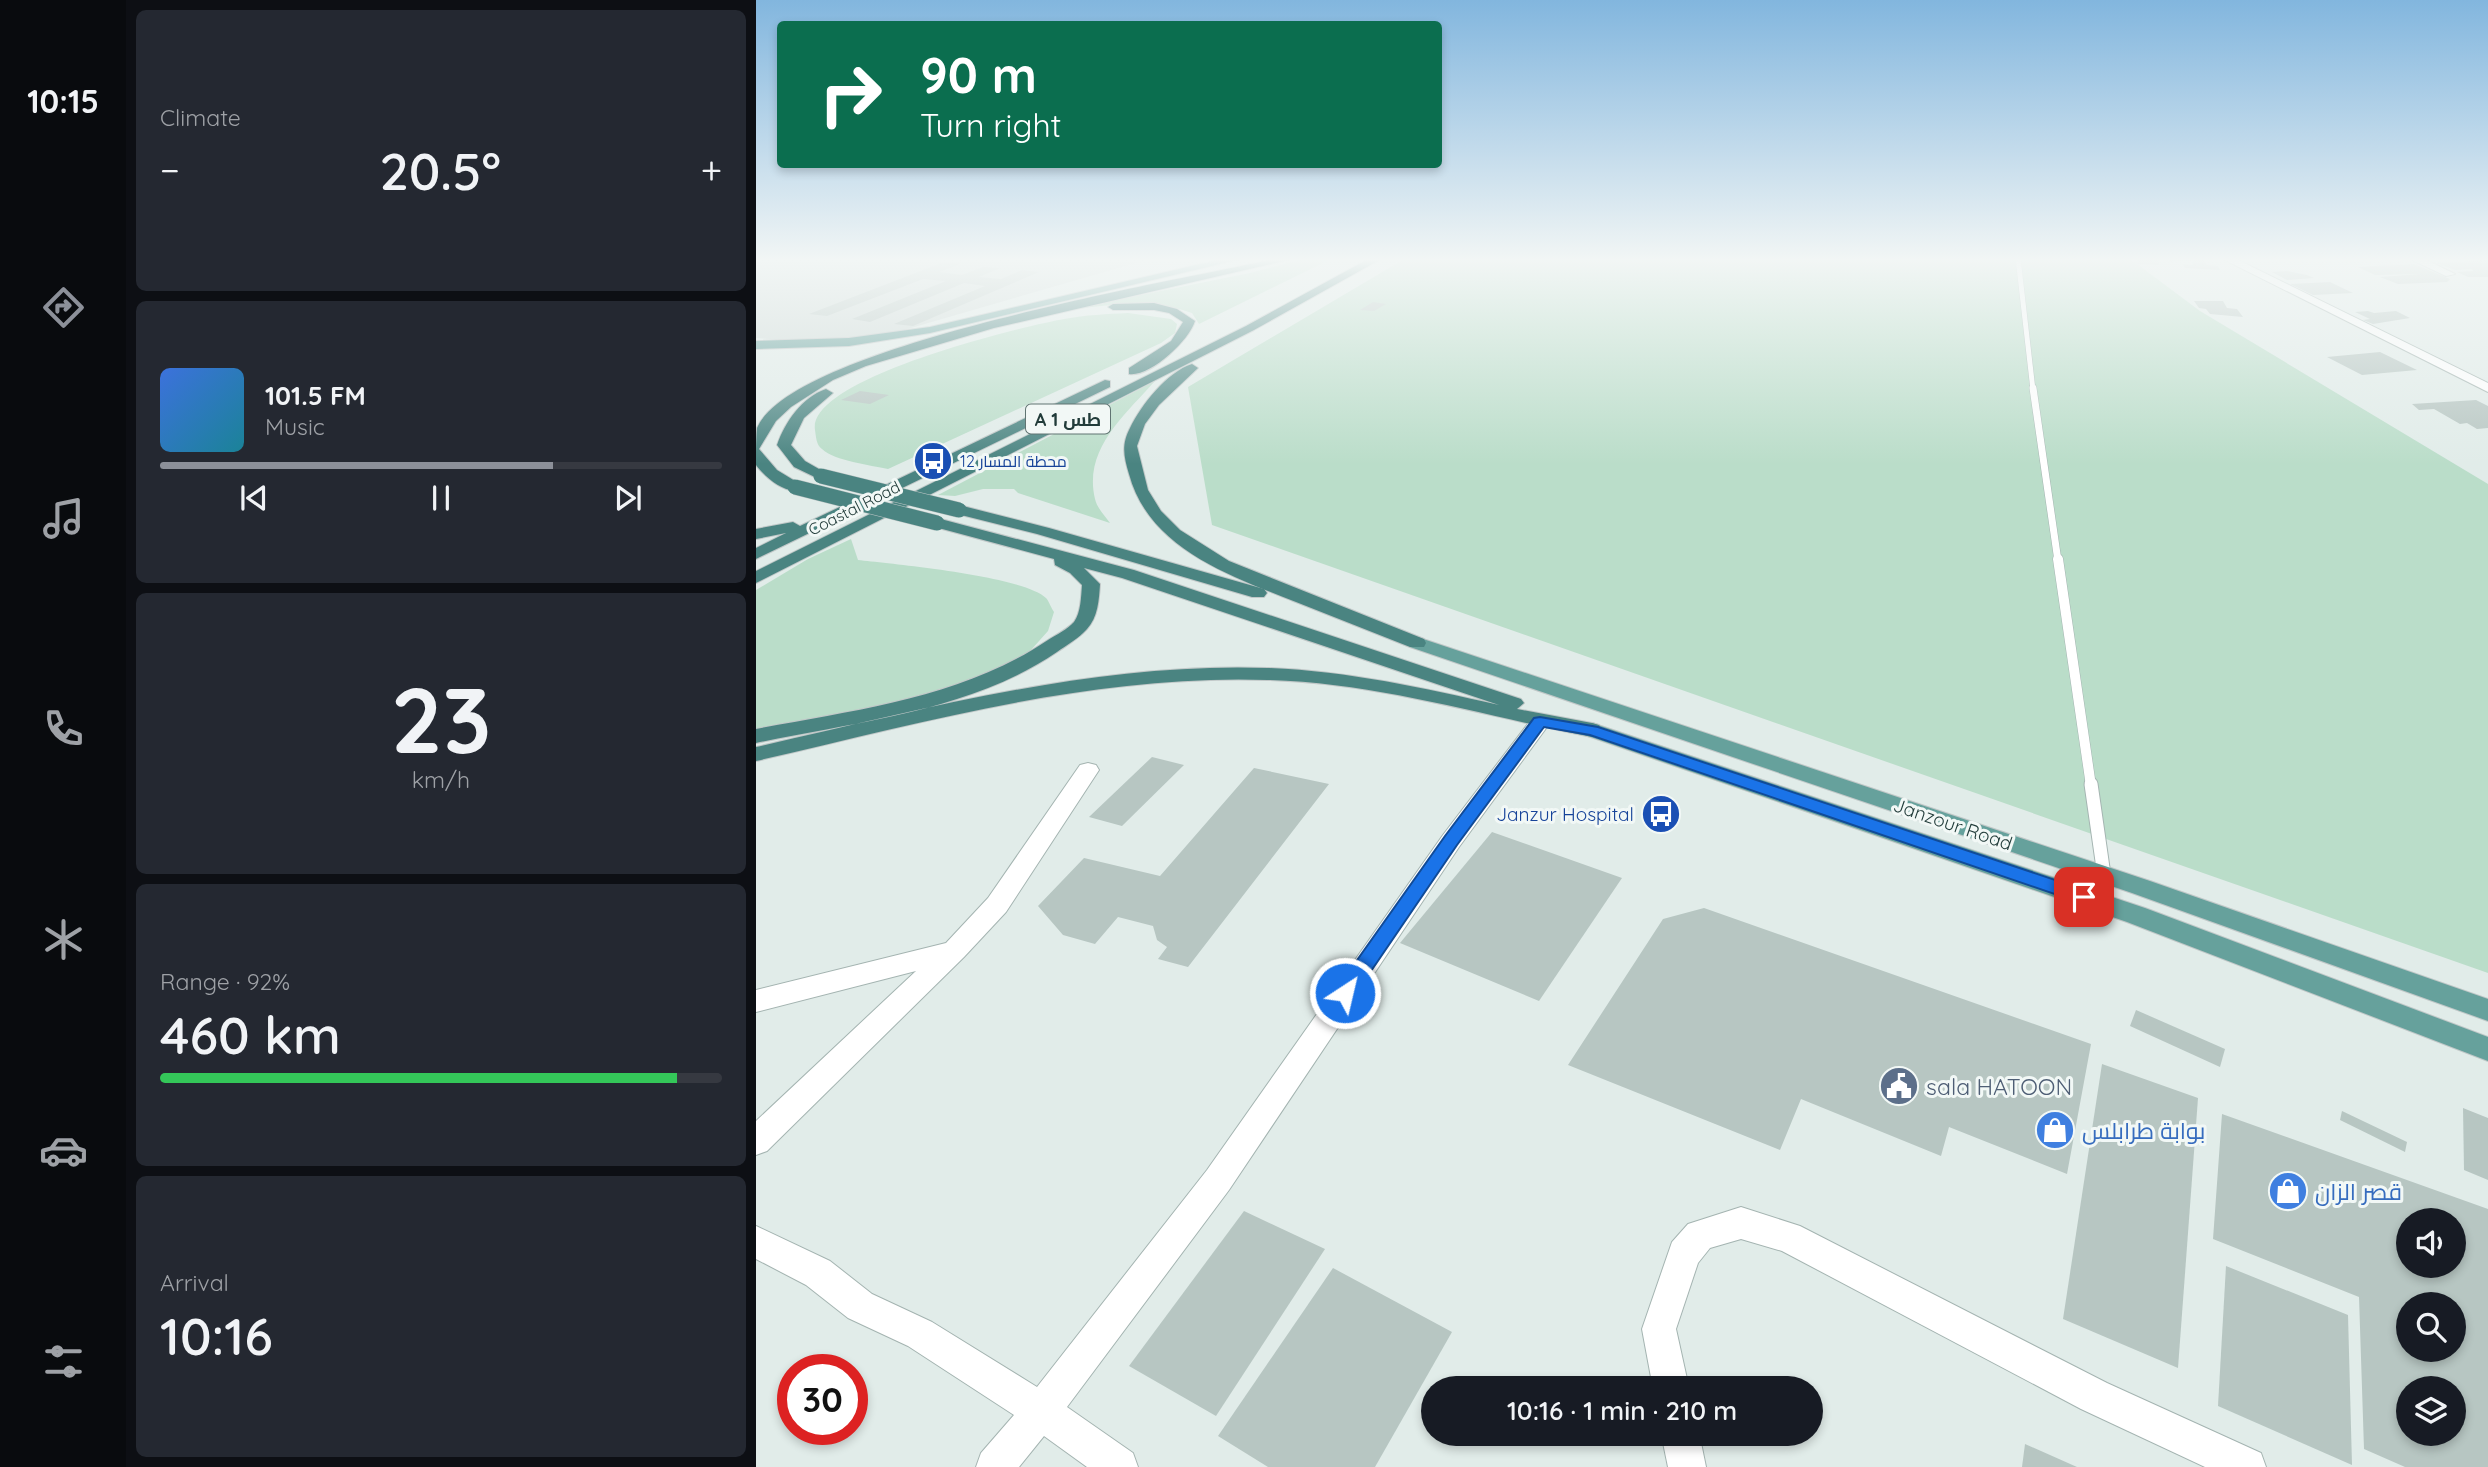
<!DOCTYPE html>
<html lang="en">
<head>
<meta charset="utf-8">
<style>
  :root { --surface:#171b24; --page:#242831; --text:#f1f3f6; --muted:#9ea1a6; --line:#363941; --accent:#8c9099 }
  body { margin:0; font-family:Quicksand,Cairo,sans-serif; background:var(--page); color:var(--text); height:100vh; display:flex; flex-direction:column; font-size:26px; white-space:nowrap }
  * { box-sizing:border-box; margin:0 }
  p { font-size:23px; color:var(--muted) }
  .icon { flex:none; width:38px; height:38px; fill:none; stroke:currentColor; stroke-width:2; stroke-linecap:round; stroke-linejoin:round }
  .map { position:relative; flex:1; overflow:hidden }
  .side { display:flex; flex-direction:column; gap:10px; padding:10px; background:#0d0f14; width:630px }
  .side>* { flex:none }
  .banner { position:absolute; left:21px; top:21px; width:665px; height:147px; border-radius:7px; box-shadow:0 4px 10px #0003; background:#0b6e4f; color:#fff; overflow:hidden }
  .controls { position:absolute; left:1640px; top:1208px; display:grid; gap:14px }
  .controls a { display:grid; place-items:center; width:70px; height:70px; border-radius:50%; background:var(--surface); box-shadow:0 4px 10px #0003; font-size:35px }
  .speed { position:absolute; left:21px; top:1354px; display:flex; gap:14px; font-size:35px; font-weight:700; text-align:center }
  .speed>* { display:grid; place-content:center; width:91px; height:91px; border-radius:50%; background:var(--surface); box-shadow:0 4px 10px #0003; line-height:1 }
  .speed .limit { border:10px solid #d22; background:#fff; color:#111 }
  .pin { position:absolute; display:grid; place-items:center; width:60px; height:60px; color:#fff; margin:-30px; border-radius:14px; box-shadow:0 4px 10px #0006 }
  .me { position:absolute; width:77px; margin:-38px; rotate:35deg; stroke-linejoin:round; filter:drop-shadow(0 0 5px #0008) }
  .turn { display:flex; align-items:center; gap:24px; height:147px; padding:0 28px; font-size:32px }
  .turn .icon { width:91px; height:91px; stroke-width:2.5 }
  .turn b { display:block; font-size:49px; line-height:60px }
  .big { font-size:52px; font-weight:600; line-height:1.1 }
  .side .widget { flex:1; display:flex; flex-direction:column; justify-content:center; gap:10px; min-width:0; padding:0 24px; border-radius:10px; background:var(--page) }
  .side .dial { align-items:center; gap:0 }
  .dial b { font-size:91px; line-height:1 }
  .song { display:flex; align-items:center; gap:21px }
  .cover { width:84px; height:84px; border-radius:10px; background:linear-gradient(135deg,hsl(220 70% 55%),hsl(190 70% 35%)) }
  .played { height:7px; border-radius:4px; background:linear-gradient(90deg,var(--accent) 70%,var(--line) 70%) }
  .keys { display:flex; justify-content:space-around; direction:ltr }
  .heat { display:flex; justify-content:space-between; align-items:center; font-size:38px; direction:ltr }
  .charge { height:10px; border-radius:5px; background:linear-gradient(90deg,#34c759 92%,var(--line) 0) }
  .trip { position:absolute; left:665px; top:1376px; width:402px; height:70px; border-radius:35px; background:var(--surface); box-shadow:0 4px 10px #0003; font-weight:600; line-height:70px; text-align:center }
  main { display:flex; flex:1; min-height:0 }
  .tabs { display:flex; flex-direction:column; width:126px; justify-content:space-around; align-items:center; background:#090b0e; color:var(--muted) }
  .tabs .icon { width:49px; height:49px }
  .tabs .active { color:var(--accent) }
  .tabs b { font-size:32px; color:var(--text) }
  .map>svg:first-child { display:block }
</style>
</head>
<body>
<main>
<nav class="tabs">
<b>10:15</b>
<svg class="icon active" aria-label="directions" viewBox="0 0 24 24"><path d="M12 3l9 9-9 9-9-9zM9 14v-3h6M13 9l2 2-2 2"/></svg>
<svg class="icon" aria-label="music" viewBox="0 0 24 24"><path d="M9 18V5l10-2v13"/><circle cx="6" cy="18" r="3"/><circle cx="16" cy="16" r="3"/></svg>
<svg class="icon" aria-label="phone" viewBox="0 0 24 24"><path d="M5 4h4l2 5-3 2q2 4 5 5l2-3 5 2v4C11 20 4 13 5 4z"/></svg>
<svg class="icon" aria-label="climate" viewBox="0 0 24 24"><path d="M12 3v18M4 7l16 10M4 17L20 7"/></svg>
<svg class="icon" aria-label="car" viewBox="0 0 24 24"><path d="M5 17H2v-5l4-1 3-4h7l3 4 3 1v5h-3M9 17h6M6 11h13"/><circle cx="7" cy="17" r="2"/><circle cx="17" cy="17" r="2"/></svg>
<svg class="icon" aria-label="filters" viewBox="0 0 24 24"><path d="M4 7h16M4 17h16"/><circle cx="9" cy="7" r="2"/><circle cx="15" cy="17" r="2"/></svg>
</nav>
<section class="side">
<div class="widget"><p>Climate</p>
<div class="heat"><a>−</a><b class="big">20.5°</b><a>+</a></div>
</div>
<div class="widget">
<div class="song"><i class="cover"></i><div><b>101.5 FM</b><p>Music</p></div></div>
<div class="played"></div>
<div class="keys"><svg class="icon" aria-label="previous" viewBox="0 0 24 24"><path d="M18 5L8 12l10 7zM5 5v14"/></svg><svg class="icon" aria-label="pause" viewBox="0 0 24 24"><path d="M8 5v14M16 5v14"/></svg><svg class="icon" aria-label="next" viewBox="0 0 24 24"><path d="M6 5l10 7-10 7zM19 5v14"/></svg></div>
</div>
<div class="widget dial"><b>23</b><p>km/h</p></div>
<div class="widget"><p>Range · 92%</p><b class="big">460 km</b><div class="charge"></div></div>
<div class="widget"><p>Arrival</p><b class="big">10:16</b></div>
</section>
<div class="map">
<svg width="1732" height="1467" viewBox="0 0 1732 1467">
  <rect width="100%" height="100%" fill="#e1ece9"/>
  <path fill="#d0dbd8" d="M0,258H397L148,330L113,337L41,341L0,338Z"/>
  <g fill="#baddc9">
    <path d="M551,258H577L443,324L436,313C397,299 356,305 315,309L494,273Z"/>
    <path d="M650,258H1373L1444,311L1732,484V973L456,525L432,387Z"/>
    <path d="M372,313L415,319L421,324L419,333L405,343L132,469C114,465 79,461 66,449C60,445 60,436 59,430C51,378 268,326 308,319C330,315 351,314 372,313Z"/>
    <path d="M399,381C369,415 327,449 339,499C341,508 349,516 354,523L262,493L258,489H227L199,496L182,495Z"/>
    <path d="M95,539L102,560C138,564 267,576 290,598C293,601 295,608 298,612L292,631L258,669L212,687L0,736V590L52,559Z"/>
  </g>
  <g fill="#b7c6c2" fill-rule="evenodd">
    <path d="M1380,258H1402L1403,265L1382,264Z"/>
    <path d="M1411,258H1447L1451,265L1462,266L1464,270L1429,268L1427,264L1437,265L1436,261L1413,262Z"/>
    <path d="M1732,260V277H1712L1701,272L1717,271L1716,269L1699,270L1680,263Z"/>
    <path d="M188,262L204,264L183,272L206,275L227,267L244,268L223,277L245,279L266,270L283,272L157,326L138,324L229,286L208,283L114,322L96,319L190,281L167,279L71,316L53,314Z"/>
    <path d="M1658,264L1694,279L1691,282L1642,284L1624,277L1664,274L1619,275L1602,267Z"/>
    <path d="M1531,271L1551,275L1558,278L1531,280L1516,272Z"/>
    <path d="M1574,282L1597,293L1557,295L1534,284Z"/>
    <path d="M1438,301H1467L1471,308L1481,309L1487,317L1454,314L1450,309L1443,308Z"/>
    <path d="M617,302L630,304L618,311L604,310Z"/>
    <path d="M1612,311L1618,313L1640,311L1654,318L1617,324L1607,320L1614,319L1599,312Z"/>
    <path d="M1624,352L1661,370L1606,375L1571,357Z"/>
    <path d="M104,391L133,395L114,404L85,400Z"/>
    <path d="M1720,400L1732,406V428L1721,429L1711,423L1704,424L1678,409L1663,410L1656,404Z"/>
    <path d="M396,757L428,765L366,826L333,817Z"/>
    <path d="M498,768L573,784L432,967L402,959L411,947L401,940L397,926L362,917L339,944L307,935L282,906L328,858L404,876Z"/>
    <path d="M736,832L866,878L783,1001L644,943Z"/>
    <path d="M948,908L1335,1044L1311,1174L1193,1127L1185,1156L1045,1099L1024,1150L812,1065L907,919Z"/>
    <path d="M1380,1010L1469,1049L1464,1067L1374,1026Z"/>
    <path d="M1346,1064L1442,1098L1422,1368L1307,1319Z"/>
    <path d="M1707,1108L1732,1118V1180L1708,1170Z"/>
    <path d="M1586,1111L1651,1142L1649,1152L1584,1120Z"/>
    <path d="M1466,1114L1732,1209V1467H1649L1608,1449L1603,1297L1457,1239ZM1652,1220H1698V1265H1652ZM1652,1304H1698V1349H1652ZM1652,1388H1698V1433H1652Z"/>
    <path d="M488,1211L569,1249L460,1416L373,1366Z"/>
    <path d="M1470,1266L1592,1315L1596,1465L1462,1406Z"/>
    <path d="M577,1268L696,1332L619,1467H512L462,1436Z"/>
    <path d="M1269,1444L1321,1467H1266Z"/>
  </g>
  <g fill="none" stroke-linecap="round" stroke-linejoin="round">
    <g stroke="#a4b4b1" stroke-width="6">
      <path id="service-far3" d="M1262,258L1277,390"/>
    </g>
    <g stroke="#a4b4b1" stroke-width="8">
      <path id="service-far2" d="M1277,388L1302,561"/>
    </g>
    <g stroke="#a4b4b1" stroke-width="11">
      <path id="service-far1" d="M1302,559L1335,786"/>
    </g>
    <g stroke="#a4b4b1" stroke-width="15">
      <path id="service" d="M1335,784L1348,875"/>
    </g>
    <g stroke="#a4b4b1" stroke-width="2">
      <g id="minor">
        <path d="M1465,258H1478L1732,383V392Z"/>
        <path d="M1652,258H1666L1699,274L1690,276Z"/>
        <path d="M784,716L791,717L794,722L791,727L703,847L473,1190L311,1407L377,1453L382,1467H331L288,1436L263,1467H220L225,1453L258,1415L152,1346L92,1318L50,1285L0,1259V1226L74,1261L116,1294L176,1322L281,1387L451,1170L687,835L777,717Z"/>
        <path d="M332,763L340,765L343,770L250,912L208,957L11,1151L0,1155V1121L160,971L0,1012V990L190,943L232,898L324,765Z"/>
        <path d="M985,1207L1044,1226L1351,1383L1505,1453L1510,1467H1449L1325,1409L1026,1251L985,1239L954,1248L942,1263L920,1329L933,1388H897L886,1329L916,1242L932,1224Z"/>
        <path d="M905,1433H943L950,1467H912Z"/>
      </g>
    </g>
    <g stroke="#c1c8c8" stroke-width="2">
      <g id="primary">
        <path d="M470,258H489L174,333L93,346L0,349V341L93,338L174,327Z"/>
        <path d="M661,637L1394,881L1732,999V1021L1376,893L654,647L652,643L654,639Z"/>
        <path d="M836,723L1389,908L1732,1037V1061L1371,922L829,735L826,730L829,725Z"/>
      </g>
    </g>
    <g stroke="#c1c8c8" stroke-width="2">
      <g id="trunk">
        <path d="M523,258H541L238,328L110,366L77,380L35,407L20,421L3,449L21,470L44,484L47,487L44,490C28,494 9,477 0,465C0,454 0,438 1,428C37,344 428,280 523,258Z"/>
        <path d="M614,258H627L498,330L0,583V571L490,326Z"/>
        <path d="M398,303L421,309L439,321C433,341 394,377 373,374V368L415,341L427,322L413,313L398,310H357L352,307L357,304Z"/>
        <path d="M436,364L442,368L403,405L389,424L381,446L392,490L405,511L424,530L473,561L668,639L670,643L668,647H654C616,632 578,617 540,602C475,576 393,549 373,474C368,457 365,445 374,428C385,405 411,372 436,364Z"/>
        <path d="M349,380L354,381V387L0,559V548L30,533L0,539V529L37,522L44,526Z"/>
        <path d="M70,389L77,393L48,418L35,445L49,461L70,473L72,476L70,479L65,480L38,467L21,445C29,422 46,397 70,389Z"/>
        <path d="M203,505L293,528L508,589L511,593L508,597H496L281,534L197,513L195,510Z"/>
        <path d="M181,518L378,570L765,699L768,703L761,709L836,723L843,725L846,730L843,735L836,737C728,716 623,683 512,680C339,674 168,722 0,761V747C168,709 339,662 512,668C591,671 667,688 743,705L366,578L328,568L344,584C343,600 342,617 331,629C323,638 311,645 301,652C215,711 100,722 0,743V729C99,710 206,698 292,640C300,635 312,629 318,622C325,612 325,597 326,585L314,573L299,565L298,559L175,526L173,523L175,520Z"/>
      </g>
    </g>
    <use href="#service-far3" stroke="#fff" stroke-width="5"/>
    <use href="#service-far2" stroke="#fff" stroke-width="7"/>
    <use href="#service-far1" stroke="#fff" stroke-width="10"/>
    <use href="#service" stroke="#fff" stroke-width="13"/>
    <use href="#minor" fill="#fff" fill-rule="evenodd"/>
    <use href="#primary" fill="#66a19c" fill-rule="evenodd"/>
    <use href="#trunk" fill="#4a8481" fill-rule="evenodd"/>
    <g stroke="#c1c8c8" stroke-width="16" stroke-linecap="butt">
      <g id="trunk-bridge">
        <path d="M65,476L203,510"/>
        <path d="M39,487L181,523"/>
      </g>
    </g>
    <use href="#trunk-bridge" stroke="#4a8481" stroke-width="15"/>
  </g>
  <linearGradient id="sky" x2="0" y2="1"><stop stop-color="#82b6de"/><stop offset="0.56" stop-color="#f2f6f5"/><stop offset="1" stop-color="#f2f6f5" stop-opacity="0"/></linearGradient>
  <rect width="1732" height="464" fill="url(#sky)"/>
  <path fill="#1a73e8" stroke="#114b97" stroke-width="2" d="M784,717L842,727L1335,892L1338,897L1335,902H1322L834,735L788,727L701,845L596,999L589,1001L582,999L579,993L582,987L689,836L778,718Z"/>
  <defs>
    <g id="bus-disc" transform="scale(2.0125)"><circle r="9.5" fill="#1a4fb4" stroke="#f2f8f6"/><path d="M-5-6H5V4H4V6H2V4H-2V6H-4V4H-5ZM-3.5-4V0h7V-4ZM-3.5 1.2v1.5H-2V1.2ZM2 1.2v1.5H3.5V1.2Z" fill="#fff"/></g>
    <g id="civic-disc" transform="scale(2.0125)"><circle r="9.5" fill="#5c6f8a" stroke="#f2f8f6"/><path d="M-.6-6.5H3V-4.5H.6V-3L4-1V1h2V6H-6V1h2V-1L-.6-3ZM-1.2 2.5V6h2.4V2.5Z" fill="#fff"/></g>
    <g id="shop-disc" transform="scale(2.0125)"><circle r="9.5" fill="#3f7fe0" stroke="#f2f8f6"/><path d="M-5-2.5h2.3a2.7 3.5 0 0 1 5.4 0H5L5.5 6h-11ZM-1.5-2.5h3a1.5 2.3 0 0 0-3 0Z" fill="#fff"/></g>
  </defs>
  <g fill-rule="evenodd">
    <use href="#bus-disc" x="177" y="461"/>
    <use href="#bus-disc" x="905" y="814"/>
    <use href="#civic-disc" x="1143" y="1086"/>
    <use href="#shop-disc" x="1299" y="1130"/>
    <use href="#shop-disc" x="1532" y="1191"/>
  </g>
  <g text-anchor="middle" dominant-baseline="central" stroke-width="6" stroke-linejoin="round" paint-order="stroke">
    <g font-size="16" fill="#164399" stroke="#f2f8f6" text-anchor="start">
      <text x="204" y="461">محطة المسار 12</text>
    </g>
    <g font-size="16" fill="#223c3a" stroke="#f2f8f6">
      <text transform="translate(98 508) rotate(-27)">Coastal Road</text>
    </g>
    <rect fill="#f2f8f6" stroke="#607472" stroke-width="2" x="270" y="404.5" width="84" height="29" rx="5"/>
    <g font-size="18" font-weight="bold" fill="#223c3a">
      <text x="312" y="419">A 1 طس</text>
    </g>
    <g font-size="19" fill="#164399" stroke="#f2f8f6" text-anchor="end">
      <text x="878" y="814">Janzur Hospital</text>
    </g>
    <g font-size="19" fill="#223c3a" stroke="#f2f8f6">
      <text transform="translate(1197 824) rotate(19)">Janzour Road</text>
    </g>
    <g font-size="23" fill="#4e5e75" stroke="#f2f8f6" text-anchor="start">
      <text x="1170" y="1086">sala HATOON</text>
    </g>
    <g font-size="23" fill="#366cbe" stroke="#f2f8f6" text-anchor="start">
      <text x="1326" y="1130">بوابة طرابلس</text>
      <text x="1559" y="1191">قصر الزان</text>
    </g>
  </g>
</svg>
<div class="controls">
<a><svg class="icon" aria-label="sound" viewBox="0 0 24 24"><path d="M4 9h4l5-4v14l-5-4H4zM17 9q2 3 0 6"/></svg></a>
<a><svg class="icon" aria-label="search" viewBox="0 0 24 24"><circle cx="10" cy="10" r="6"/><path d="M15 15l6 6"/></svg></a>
<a><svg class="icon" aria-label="layers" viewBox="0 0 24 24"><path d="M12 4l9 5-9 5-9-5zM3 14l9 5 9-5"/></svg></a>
</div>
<div class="speed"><div class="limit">30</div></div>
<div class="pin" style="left:1328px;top:897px;background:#d93025"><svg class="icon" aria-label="arrive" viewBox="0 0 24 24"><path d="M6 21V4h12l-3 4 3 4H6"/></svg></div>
<svg class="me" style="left:589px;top:993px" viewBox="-20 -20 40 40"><circle r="17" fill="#1a73e8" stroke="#fff" stroke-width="3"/><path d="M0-11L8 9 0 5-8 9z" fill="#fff"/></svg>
<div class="trip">10:16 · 1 min · 210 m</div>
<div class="banner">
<div class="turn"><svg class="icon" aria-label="right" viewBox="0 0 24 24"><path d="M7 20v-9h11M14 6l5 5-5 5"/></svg><div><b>90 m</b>Turn right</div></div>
</div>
</div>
</main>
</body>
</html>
